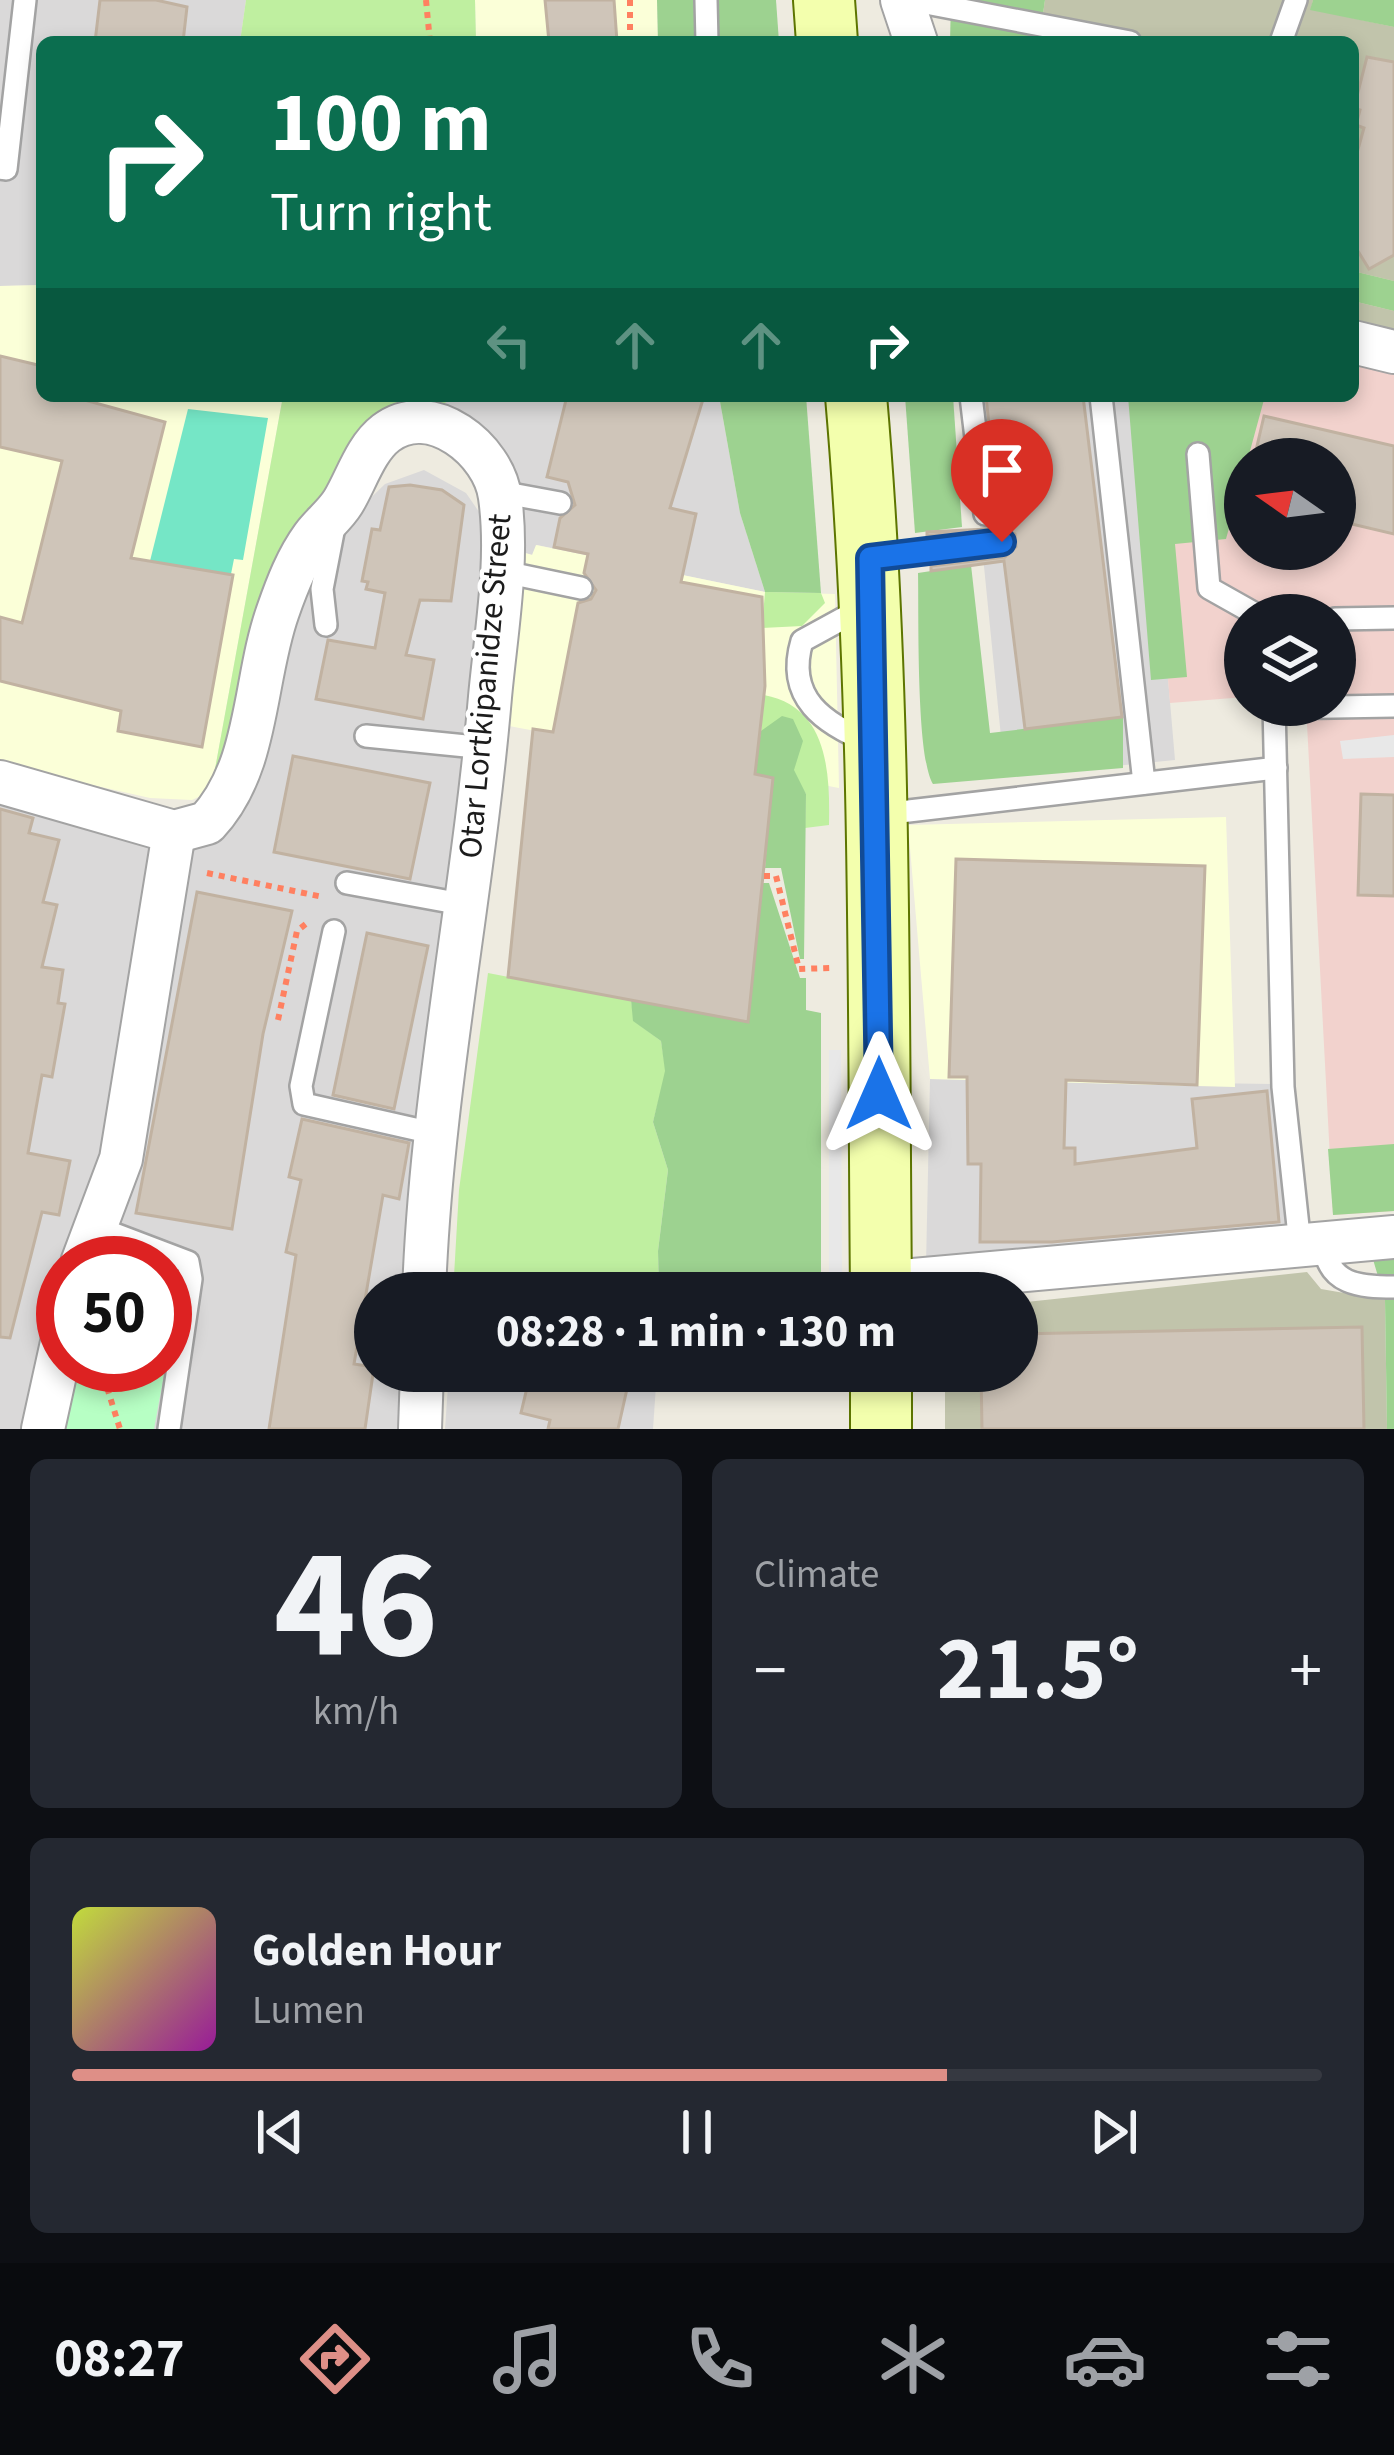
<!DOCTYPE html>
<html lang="en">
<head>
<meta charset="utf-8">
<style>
  :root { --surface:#171b24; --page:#242831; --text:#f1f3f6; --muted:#9ea1a6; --line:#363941; --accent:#de8f87 }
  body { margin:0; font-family:"Source Sans 3",sans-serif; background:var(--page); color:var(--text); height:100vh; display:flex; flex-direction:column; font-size:45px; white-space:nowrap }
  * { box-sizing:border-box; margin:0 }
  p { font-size:39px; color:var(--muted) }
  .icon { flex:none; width:66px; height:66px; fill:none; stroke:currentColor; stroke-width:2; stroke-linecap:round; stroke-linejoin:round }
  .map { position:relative; height:1429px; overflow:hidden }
  .details { display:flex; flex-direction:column; gap:30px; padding:30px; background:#0d0f14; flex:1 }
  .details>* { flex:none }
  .guide { position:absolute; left:36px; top:36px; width:1323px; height:366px; border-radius:18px; box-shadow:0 6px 18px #0003; background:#0b6e4f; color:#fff; overflow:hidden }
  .needle { width:78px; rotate:284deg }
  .tools { position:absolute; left:1224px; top:438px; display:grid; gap:24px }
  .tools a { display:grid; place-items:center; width:132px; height:132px; border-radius:50%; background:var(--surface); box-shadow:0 6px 18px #0003; font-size:60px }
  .speed { position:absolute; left:36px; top:1236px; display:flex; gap:24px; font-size:60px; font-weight:700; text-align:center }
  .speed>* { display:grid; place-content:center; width:156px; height:156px; border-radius:50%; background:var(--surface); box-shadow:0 6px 18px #0003; line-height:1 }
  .speed .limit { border:18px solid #d22; background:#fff; color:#111 }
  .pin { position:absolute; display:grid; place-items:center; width:102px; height:102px; color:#fff; margin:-123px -51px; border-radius:50% 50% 50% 0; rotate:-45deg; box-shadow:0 0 12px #0007 }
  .pin .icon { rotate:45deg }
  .me { position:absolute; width:132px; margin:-66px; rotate:0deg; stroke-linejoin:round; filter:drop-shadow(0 0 9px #0008) }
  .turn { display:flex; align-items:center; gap:42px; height:252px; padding:0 36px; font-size:54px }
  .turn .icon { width:156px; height:156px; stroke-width:2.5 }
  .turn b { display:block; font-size:84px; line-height:102px }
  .lanes { display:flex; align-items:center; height:114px; padding:0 36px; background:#0003; justify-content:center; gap:60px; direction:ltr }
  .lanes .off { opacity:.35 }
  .big { font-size:90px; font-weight:700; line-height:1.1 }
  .details .widget { flex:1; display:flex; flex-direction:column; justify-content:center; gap:18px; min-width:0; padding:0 42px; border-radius:18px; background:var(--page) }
  .details .dial { align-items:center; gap:0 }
  .dial b { font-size:156px; line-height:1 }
  .song { display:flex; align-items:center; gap:36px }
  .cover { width:144px; height:144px; border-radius:18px; background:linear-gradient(135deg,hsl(70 70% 55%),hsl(300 70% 35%)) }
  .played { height:12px; border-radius:6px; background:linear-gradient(90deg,var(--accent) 70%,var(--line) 70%) }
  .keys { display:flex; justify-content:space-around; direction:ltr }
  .heat { display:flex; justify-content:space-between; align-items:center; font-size:66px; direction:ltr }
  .details .tiles { flex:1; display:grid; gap:30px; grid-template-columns:1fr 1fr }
  .widget:last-child { grid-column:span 2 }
  .trip { position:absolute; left:354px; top:1272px; width:684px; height:120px; border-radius:60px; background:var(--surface); box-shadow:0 6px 18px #0003; font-weight:700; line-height:120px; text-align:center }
  .menu { display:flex; height:192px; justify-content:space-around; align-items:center; background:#090b0e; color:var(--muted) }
  .menu .icon { width:84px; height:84px }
  .menu .selected { color:var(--accent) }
  .menu b { font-size:54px; color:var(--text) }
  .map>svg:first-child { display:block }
</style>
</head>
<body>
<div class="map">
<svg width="1394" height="1429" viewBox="0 0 1394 1429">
  <rect width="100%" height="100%" fill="#eeebe0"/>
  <g fill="#dad9d9" fill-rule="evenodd">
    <path d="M0,0H246L240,42H42V285L0,286Z"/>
    <path d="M454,396H719L740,513L765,592L537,545L533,555L518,551L440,407Z"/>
    <path d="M967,396H1154L1146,422L1175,760L1005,777Z"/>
    <path d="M424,470L466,493L486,522L408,1293H375V1371H404L402,1429H0V802L188,853L218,820L301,594L345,523L385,484ZM63,1263H165V1365H63Z"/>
    <path d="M930,1079L1278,1084L1294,1238L926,1265Z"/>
    <path d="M449,1371H657L653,1429H445Z"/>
  </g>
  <path fill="#f2d2cd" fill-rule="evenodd" d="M1045,0H1394V1211L1333,1215L1306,705H1335V615H1245V697L1170,703L1146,422L1154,396H1353V42H1039ZM1245,459H1335V549H1245Z"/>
  <g fill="#fbffd8">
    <path d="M475,0H657L658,42H476Z"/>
    <path d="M42,285V396H283L211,791L192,800L150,798L0,764V286Z"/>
    <path d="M536,545L765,592L835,594L839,788L509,726L521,606L518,551L532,555Z"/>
    <path d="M1226,817L1235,1087L930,1079L908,825Z"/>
  </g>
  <g fill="#c1c4ab">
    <path d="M1045,0H1313L1311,9L1394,27V281L1353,271V42H1039Z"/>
    <path d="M1353,301L1394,311V332L1353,324Z"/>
    <path d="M1307,1272L1321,1289L1385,1300L1387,1429H945V1371H1017V1303Z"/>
  </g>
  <g fill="#bfefa0">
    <path d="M246,0H475L476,42H240Z"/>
    <path d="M283,396H454L440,407L381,414L211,791Z"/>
    <path d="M765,592L821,593L825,603L802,626L762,628Z"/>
    <path d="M764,695C828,707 830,772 829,825L805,828L806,794L761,731Z"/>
    <path d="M488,973L631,1000L634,1021L661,1041L666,1072L653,1122L668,1170L658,1251L659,1293H453L459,1190Z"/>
  </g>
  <g fill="#9dd290">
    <path d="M657,0H776L779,42H658Z"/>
    <path d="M951,0H1045L1039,42H950Z"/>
    <path d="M1313,0H1394V27L1310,10Z"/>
    <path d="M1353,271L1394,281V311L1353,301Z"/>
    <path d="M719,396H806L821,593L765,592L740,513Z"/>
    <path d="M905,396H953L962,527L915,533Z"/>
    <path d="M1128,396H1265L1226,539L1175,544L1187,677L1151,680Z"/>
    <path d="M971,565L990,733L1123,717V768L933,784C916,757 919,615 918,573Z"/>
    <path d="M782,716L793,719L803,741L794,770L806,794L804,959H800L781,868H765L772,778L754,774L761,731Z"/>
    <path d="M762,883H769L800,978H806V1010L821,1013V1291L659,1293L658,1251L668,1170L653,1122L665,1071L661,1041L633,1021L631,1000L748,1022Z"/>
    <path d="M1394,1144V1211L1333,1215L1328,1149Z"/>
    <path d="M1394,1245V1429H1387L1385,1300L1372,1256Z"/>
  </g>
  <path fill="#b7ffc4" d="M165,1276L179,1293L154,1429H64L77,1365H165Z"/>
  <path fill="#75e6c6" d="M188,409L268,418L243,560L234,559L231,574L150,561Z"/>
  <g fill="#e8e8e8">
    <path d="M1394,735V757L1343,759L1340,741Z"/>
    <path d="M841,1050L842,1293H829V1050Z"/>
  </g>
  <g fill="#cfc5b9" stroke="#c1b2a1" stroke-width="3">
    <path d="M100,0H156L187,7L183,42H95Z"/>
    <path d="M545,0H614L617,42H549Z"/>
    <path d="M1367,57L1394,62V255L1369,269L1353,243V167L1364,128L1356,125L1360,110L1354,108Z"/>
    <path d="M0,356L42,366V396H70L165,422L131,558L233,575L202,747L118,731L121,711L0,681V617L22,623L62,461L0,447Z"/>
    <path d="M567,396H704L670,508L696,514L681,582L762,597L765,686L755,774L773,778L748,1022L508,977L533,729L553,732L578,603L591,599L596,590L584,573L588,554L554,547L560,518L575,505L568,482L547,477Z"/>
    <path d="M986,396H1083L1122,717L1025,729L1004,561L931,571V566L1005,557L1016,547L1015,534L1001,527L927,536V532L988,529L999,523Z"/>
    <path d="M1264,416L1394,446V534L1335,520V459H1254Z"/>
    <path d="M410,485L442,490L464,505L451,601L420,600L406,655L434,660L423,719L316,699L328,640L375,648L385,593L366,589L368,582L362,581L372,529L380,530L389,487Z"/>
    <path d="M293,756L430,783L410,879L274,852Z"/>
    <path d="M1361,794L1394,795V896L1358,895Z"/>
    <path d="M0,809L33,818L29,833L59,840L43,902L57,905L42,967L63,970L58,1003L65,1004L52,1077L42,1075L28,1153L70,1161L59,1215L42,1212L10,1338L0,1337Z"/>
    <path d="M956,859L1205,866L1197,1085L1066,1080L1064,1148H1075V1164L1197,1148L1192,1099L1267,1091L1279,1222L1052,1242H980L981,1164H968L967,1077H949Z"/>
    <path d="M197,892L292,911L263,1034L232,1229L136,1213Z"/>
    <path d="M367,933L428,946L394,1109L333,1095Z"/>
    <path d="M302,1119L409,1143L399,1199L383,1195L354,1364L374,1367L365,1429H269L296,1255L286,1252L301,1180L289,1177Z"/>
    <path d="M1362,1327L1364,1429H982L981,1371H1017V1334Z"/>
    <path d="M531,1371H631L618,1429H548L550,1420L521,1413Z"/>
  </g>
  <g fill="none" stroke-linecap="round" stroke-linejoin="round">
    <g stroke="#a3a3a3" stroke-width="26">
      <g id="lane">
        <path d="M706,0L707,42"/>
        <path d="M910,0L1130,42"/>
        <path d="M1281,42L1296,0"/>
        <path d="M0,168L6,169L25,0"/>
        <path d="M971,396L985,514"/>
        <path d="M1101,396L1144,783"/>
        <path d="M1198,454L1209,588L1257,615"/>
        <path d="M500,492L560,503"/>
        <path d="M872,558L1002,542"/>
        <path d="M500,571L581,588"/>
        <path d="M866,606L802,641C785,698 824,724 871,743"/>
        <path d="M1335,619L1394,618"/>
        <path d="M326,625L322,589L334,527"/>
        <path d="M1274,705L1283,1087L1300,1245"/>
        <path d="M1275,708L1394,706"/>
        <path d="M366,736L486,748"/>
        <path d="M883,814L1276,768"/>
        <path d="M347,883L467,905"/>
        <path d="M334,931L301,1086L304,1104L437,1134"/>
        <path d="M96,1227L188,1262L191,1279L169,1429"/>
        <path d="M1324,1243C1327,1285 1360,1287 1394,1287"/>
      </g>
    </g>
    <g stroke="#a3a3a3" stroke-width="46">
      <g id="street">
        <path d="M902,0L916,42"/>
        <path d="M1353,342L1394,352"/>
        <path d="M0,782L174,832L207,823C260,766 253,681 278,611C287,585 297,559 313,537C322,525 335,515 343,502C356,481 365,449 386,433C431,399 494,450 500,497C509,561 496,632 490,697C473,896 431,1093 424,1293"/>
        <path d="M82,1263L121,1159L174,832"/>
        <path d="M880,1283L1394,1237"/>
        <path d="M43,1429L63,1338"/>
        <path d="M420,1429L422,1371"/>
      </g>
    </g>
    <g stroke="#5d7500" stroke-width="64">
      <g id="secondary">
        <path d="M824,0L827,42"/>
        <path d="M856,396C882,694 878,994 881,1293"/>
        <path d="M881,1371V1429"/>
      </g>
    </g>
    <g stroke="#ff8060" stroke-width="6" stroke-dasharray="6 6" stroke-linecap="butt">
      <path d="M426,0L430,42"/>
      <path d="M630,0V42"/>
      <path d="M207,873L323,897"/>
      <path d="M764,876H776L799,969L831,968"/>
      <path d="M278,1020L297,931L307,923"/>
      <path d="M100,1365L120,1429"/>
      <path d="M107,1378L123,1365"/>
    </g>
    <use href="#lane" stroke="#fff" stroke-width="21"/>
    <use href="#street" stroke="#fff" stroke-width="42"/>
    <use href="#secondary" stroke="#f3ffad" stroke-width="60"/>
  </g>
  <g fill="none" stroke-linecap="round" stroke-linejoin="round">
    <g stroke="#114b97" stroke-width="30">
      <path id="route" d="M879,1094L870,558L1002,542"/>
    </g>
    <use href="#route" stroke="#1a73e8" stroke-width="21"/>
  </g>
  <g text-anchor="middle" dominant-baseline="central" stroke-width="9" stroke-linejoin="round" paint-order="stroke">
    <g font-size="33" fill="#1c1c1c" stroke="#fff">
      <text transform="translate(485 686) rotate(-85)">Otar Lortkipanidze Street</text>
    </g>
  </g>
</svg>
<div class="tools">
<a><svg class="needle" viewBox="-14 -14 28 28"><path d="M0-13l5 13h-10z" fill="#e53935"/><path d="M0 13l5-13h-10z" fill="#9ea1a6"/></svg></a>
<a><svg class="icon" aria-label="layers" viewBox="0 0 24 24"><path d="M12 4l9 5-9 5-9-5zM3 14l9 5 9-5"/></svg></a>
</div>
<div class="speed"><div class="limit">50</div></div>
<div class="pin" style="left:1002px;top:542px;background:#d93025"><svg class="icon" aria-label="arrive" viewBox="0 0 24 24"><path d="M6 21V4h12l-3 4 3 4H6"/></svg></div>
<svg class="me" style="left:879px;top:1094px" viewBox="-20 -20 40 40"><path d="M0-17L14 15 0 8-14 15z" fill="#1a73e8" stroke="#fff" stroke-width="4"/></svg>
<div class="trip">08:28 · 1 min · 130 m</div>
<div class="guide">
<div class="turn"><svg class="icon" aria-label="right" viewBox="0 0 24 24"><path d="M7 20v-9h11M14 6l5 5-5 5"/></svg><div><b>100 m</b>Turn right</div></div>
<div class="lanes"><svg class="icon off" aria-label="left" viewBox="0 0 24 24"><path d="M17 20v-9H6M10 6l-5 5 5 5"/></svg><svg class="icon off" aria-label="ahead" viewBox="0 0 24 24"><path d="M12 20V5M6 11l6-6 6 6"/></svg><svg class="icon off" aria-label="ahead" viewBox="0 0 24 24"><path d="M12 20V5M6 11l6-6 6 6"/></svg><svg class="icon" aria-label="right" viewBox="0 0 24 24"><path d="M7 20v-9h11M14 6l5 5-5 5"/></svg></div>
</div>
</div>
<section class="details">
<div class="tiles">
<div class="widget dial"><b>46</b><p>km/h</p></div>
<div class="widget"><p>Climate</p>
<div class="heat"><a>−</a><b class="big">21.5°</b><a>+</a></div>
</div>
<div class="widget">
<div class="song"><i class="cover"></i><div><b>Golden Hour</b><p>Lumen</p></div></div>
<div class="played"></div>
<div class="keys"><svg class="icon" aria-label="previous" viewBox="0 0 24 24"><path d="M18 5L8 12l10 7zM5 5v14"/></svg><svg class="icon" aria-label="pause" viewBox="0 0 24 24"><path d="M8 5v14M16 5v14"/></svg><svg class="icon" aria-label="next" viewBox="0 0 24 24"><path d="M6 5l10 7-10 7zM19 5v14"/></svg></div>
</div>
</div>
</section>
<nav class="menu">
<b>08:27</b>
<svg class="icon selected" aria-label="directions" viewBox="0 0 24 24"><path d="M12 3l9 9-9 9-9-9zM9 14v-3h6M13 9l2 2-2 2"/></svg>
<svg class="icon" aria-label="music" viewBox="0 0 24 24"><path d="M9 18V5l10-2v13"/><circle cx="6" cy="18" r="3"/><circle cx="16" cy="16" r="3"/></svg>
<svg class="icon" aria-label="phone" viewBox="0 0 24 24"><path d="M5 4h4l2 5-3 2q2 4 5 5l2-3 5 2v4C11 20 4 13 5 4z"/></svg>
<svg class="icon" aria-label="climate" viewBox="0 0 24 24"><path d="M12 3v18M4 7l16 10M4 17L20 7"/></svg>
<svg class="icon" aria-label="car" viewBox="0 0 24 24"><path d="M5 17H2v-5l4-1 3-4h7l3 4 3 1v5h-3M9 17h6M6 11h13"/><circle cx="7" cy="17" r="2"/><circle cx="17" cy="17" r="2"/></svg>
<svg class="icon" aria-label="filters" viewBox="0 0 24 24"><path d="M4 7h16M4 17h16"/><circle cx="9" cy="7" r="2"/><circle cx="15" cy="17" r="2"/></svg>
</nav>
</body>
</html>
